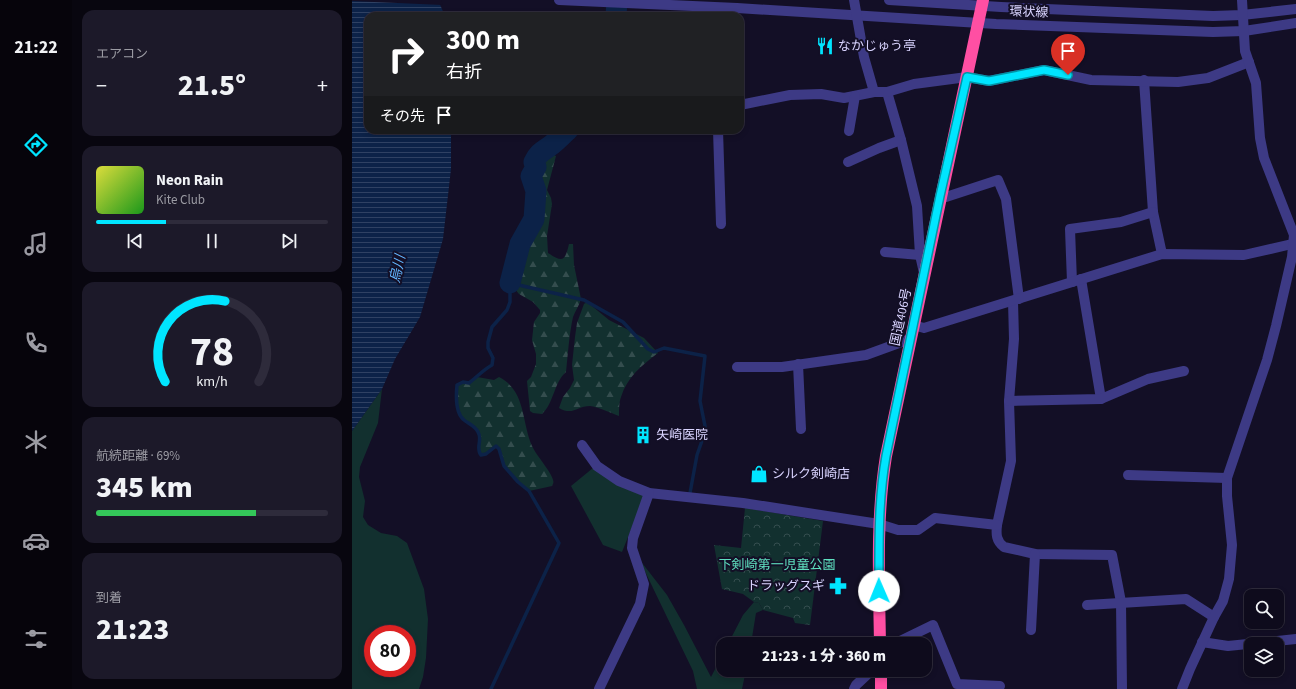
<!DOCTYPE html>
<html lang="ja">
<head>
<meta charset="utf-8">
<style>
  :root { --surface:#0e0b1c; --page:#1c1929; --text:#f1f3f6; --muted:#9b9ba3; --line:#2e2b3b; --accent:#00e5ff }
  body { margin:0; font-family:"Source Sans 3","Noto Sans JP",sans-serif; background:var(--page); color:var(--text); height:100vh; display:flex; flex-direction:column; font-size:15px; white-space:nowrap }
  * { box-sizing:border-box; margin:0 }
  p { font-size:13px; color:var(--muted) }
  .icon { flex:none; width:22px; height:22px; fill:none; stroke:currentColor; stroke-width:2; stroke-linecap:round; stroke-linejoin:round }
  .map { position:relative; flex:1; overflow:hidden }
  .details { display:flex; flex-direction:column; gap:10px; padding:10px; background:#08060f; width:280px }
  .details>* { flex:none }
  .guide { position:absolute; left:12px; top:12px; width:380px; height:122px; border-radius:12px; box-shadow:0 2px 6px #0003,0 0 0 1px var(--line); background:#202124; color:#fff; overflow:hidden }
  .tools { position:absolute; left:892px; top:589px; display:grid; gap:8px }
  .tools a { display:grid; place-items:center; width:40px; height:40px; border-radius:8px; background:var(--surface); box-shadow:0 2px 6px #0003,0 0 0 1px var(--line); font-size:20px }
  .speed { position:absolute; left:12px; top:625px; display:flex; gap:8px; font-size:20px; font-weight:700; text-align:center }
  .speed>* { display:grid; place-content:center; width:52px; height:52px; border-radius:50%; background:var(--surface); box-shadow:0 2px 6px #0003,0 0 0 1px var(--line); line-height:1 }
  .speed .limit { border:6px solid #d22; background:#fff; color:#111 }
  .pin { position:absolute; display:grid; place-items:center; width:34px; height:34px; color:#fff; margin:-41px -17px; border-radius:50% 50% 50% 0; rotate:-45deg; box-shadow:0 0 4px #0007 }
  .pin .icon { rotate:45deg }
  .me { position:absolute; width:44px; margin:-22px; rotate:359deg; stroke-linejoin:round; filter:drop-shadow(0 0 3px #0008) }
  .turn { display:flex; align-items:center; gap:14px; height:84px; padding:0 16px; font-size:18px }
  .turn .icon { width:52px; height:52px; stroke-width:2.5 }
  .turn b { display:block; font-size:28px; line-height:34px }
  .then { display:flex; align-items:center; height:38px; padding:0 16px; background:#0003; gap:8px; font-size:15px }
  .big { font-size:30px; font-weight:800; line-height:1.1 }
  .details .card { flex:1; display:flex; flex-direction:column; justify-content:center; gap:6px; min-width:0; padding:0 14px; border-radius:12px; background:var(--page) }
  .details .dial { align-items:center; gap:0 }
  .dial svg { height:104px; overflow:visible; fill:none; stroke:var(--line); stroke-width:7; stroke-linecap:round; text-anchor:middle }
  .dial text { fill:var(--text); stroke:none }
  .song { display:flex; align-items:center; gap:12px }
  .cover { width:48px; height:48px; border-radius:6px; background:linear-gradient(135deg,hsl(60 70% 55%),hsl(120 70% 35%)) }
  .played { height:4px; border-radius:2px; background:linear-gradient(90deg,var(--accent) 30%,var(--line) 30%) }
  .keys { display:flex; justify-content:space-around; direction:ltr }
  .heat { display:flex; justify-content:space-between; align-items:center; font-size:22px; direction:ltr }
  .charge { height:6px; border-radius:3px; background:linear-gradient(90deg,#34c759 69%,var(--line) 0) }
  .trip { position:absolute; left:364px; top:637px; width:216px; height:40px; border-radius:12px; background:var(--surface); box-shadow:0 2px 6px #0003,0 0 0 1px var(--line); font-weight:800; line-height:40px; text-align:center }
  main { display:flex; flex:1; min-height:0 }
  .tabs { display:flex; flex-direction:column; width:72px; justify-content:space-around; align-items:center; background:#06040b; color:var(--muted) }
  .tabs .icon { width:28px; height:28px }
  .tabs .active { color:var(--accent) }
  .tabs b { font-size:18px; color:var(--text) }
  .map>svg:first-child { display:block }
</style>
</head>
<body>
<main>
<nav class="tabs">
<b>21:22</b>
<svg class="icon active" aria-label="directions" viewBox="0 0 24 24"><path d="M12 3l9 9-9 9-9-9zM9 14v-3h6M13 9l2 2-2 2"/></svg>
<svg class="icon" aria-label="music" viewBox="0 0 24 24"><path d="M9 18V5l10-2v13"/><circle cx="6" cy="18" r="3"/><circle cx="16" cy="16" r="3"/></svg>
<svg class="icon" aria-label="phone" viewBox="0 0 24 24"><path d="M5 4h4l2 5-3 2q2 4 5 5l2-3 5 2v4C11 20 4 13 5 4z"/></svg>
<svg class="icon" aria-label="climate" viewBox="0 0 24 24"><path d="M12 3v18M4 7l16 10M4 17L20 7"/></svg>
<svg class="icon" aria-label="car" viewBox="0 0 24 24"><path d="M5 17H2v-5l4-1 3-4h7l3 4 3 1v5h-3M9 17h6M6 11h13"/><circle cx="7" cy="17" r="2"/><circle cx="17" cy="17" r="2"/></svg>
<svg class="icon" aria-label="filters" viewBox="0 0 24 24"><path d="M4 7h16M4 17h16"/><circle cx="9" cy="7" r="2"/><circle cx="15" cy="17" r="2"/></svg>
</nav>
<section class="details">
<div class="card"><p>エアコン</p>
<div class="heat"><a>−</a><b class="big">21.5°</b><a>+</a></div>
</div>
<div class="card">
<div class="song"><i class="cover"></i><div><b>Neon Rain</b><p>Kite Club</p></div></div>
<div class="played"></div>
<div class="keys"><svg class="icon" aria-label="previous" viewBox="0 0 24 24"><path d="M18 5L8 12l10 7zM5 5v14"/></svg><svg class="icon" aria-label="pause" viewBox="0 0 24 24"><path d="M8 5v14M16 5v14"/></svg><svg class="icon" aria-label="next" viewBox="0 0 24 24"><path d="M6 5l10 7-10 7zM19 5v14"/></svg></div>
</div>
<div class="card dial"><svg viewBox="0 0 100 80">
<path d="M14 69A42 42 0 1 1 86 69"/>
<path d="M14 69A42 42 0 0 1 60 7" stroke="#00e5ff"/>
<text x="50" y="56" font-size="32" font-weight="700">78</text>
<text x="50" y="72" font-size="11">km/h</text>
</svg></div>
<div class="card"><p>航続距離 · 69%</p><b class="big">345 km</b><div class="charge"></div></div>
<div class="card"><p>到着</p><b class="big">21:23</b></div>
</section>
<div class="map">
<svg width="944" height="689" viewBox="0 0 944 689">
  <defs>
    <pattern id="forest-firs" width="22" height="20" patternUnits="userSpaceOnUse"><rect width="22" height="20" fill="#12302f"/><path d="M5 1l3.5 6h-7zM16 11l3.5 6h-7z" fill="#344d4e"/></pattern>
    <pattern id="park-crowns" width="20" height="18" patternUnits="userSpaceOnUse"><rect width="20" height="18" fill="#12302f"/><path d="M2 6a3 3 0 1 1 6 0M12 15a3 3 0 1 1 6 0" fill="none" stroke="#344d4e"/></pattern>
    <pattern id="water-rules" width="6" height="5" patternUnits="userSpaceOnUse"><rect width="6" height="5" fill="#0c2248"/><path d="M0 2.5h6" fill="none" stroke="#2f4163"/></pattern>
  </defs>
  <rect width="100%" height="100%" fill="#130f26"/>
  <g fill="#12302f" fill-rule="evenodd">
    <path d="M30,389L26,423L8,467L7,477L13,501L11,517L16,525L29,533L45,536L55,543L72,589L76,619L74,658L71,677L67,689H0V431ZM21,634H55V668H21Z"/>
    <path d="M241,468L293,495L270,552L251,545L219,486Z"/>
    <path d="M287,559L315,595L332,625L359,677L371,654V670H394L390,689H345L341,671Z"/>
    <path d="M402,602L407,603L411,610L404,613L399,644H376L391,615Z"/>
  </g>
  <g fill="url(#forest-firs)">
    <path d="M191,150L204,156L195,190L199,198L200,204L195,236L196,253C211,263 213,261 217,244H221L222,265L229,299C227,306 223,311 221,317C217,335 216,354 214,372C202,382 202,403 190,414L181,413L178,411L175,381L179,377L184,364V354L180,340L182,322L188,313V310L181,302L167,294L158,283L168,244L182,219L184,191L179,176L184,167L182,162L186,155Z"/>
    <path d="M235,302L257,320L292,338L306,353C290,365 275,377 269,397C267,402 267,410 267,416C259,413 246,407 238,406C225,406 221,416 207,408L211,397L218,388L222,380L220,365L223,337L225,323L232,304Z"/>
    <path d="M125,377L142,380L147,377C174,391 169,420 180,446C184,455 200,473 201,480C202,483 201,483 200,486L177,491C168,486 156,474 151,464C149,458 149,451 144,446L134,454L129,455C123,448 131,440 126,432C123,426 117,424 112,420C103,413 104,395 105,385L108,383H117Z"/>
  </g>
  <path fill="url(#park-crowns)" d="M393,508L471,521L458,625L443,623L441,618L411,610L407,603L402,602L391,594L370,589L362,545L389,548Z"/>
  <path fill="url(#water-rules)" d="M0,0H86L93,16H16V130H99V169L91,239L68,317L43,359L30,389L0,431Z"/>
  <path fill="#130f26" d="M0,0H89L91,5L0,1Z"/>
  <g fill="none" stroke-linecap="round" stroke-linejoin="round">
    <path stroke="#0c2248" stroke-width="3.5" d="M139,689L207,543L177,491L166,482L152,466L147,449L144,446L134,454L129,455C123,448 131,440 126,432C123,426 117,424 112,420C103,413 104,395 105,385L111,382L117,383C125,377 131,370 140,365L141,358L136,348V342L140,327L155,310L158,302V283L232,300L271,322L296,349L302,352L312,348L353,356L348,401L353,426L352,435L345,455L338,493"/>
    <g stroke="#0c2248" stroke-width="21">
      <path d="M264,16L265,0"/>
      <path d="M158,283L168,244L182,219L184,191L179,176L184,167L182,162C186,153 191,151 198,146C205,141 210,135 216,130"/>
    </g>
    <g stroke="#3d3a85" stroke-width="10">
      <path d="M207,0L385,8L644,24L861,32L892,31L944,23"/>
      <path d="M502,0L512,57L522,92"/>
      <path d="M537,0L649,7L861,16L890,15L944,9"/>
      <path d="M792,80L801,212L810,254"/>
      <path d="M535,92L549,140L565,206L568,255L572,273"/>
      <path d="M388,105L438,95L469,94L492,98L522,92H535L562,84L615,77L637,81L692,70L739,80L826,82L856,78L897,62"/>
      <path d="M366,130L369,224"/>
      <path d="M497,131L503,96"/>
      <path d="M496,162L527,148L549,140"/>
      <path d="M588,196L594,197L646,180L654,199L667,299"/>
      <path d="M533,252L568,255"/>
      <path d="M729,279L749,399"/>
      <path d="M720,282L718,229L769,222L801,212"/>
      <path d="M661,301L662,339L657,401L659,461L645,525C644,534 644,541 652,547L683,554L760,555L769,602L770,689"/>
      <path d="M561,325L572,328L810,254L892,255L940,244"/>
      <path d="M446,364L449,429"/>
      <path d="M385,367H430L514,355L558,339"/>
      <path d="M657,401L749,399L796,379L832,371"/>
      <path d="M230,445L245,466L267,481L297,493L391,503L527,524L546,530H566L583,518L645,525"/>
      <path d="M776,475L875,478"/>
      <path d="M735,605L834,599L862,617"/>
      <path d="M679,630L683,554"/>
      <path d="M850,642L876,646L944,639"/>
      <path d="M542,644L581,625L605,684L648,686"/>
      <path d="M247,689L288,604L292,584L280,548L281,538L297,493"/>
      <path d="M502,689L504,685L520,670"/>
      <path d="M830,689L838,669L862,617L871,601L877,579L880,545L875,496V478L915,360L924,326L940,257L942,235L912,158L908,138L904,83L893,51L890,0"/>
    </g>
    <g stroke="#ff4fa3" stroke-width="12">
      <path d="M528,644C527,581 524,518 534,456L631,0"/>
      <path d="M529,670V689"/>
    </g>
  </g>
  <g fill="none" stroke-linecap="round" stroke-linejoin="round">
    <g stroke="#0095a6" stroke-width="10">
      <path id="route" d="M527,591C527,545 526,501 534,456L588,196L615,77L637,81L692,70L716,75"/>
    </g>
    <use href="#route" stroke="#00e5ff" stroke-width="7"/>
  </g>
  <defs>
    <g id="restaurant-bare" transform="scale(1.38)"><path d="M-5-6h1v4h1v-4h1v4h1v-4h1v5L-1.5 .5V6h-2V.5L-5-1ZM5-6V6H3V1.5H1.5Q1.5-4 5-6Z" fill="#00e5ff" stroke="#130f26" stroke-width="2.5" paint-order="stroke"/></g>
    <g id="building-bare" transform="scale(1.38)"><path d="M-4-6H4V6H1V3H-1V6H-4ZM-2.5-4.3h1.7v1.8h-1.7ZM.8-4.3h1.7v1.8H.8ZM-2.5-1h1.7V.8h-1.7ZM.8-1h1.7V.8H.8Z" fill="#00e5ff" stroke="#130f26" stroke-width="2.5" paint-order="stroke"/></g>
    <g id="shop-bare" transform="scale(1.38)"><path d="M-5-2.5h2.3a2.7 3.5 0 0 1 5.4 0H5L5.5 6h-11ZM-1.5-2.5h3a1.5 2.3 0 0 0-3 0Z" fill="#00e5ff" stroke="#130f26" stroke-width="2.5" paint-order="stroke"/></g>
    <g id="pharmacy-bare" transform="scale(1.38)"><path d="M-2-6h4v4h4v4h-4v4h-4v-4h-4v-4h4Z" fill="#00e5ff" stroke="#130f26" stroke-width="2.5" paint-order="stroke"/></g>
  </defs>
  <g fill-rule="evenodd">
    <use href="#restaurant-bare" x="473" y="46"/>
    <use href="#building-bare" x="291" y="435"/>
    <use href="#shop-bare" x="407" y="474"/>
    <use href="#pharmacy-bare" x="486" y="586"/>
  </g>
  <g text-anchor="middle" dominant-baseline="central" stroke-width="4" stroke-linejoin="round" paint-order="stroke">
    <g font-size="13" fill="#d9d4ff" stroke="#130f26">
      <text transform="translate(677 12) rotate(2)">環状線</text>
      <text transform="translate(549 317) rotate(-78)">国道406号</text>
    </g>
    <g font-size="13" fill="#d9d4ff" stroke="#130f26" text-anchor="start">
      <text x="486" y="46">なかじゅう亭</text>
      <text x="304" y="435">矢崎医院</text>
      <text x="420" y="474">シルク剣崎店</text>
      <text x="473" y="586" text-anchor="end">ドラッグスギ</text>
    </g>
    <g font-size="13" fill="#5fe0c0" stroke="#130f26">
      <text x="425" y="565">下剣崎第一児童公園</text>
    </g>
    <g font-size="14" font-style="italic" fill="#62b6ff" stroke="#130f26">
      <text transform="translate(46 269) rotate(-78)">烏川</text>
    </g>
  </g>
</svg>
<div class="tools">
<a><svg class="icon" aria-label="search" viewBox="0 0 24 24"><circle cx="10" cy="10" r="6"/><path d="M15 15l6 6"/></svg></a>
<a><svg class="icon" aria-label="layers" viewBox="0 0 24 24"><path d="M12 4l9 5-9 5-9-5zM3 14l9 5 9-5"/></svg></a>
</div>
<div class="speed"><div class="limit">80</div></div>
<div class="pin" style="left:716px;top:75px;background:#d93025"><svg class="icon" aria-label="arrive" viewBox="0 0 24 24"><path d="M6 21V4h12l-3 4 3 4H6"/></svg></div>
<svg class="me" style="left:527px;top:591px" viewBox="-20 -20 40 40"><circle r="19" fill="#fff"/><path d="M0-13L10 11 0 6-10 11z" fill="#00e5ff"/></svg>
<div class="trip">21:23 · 1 分 · 360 m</div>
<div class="guide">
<div class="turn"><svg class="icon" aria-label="right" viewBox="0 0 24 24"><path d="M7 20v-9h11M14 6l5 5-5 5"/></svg><div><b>300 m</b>右折</div></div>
<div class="then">その先<svg class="icon" aria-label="arrive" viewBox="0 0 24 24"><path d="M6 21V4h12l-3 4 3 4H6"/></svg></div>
</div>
</div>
</main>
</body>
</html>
